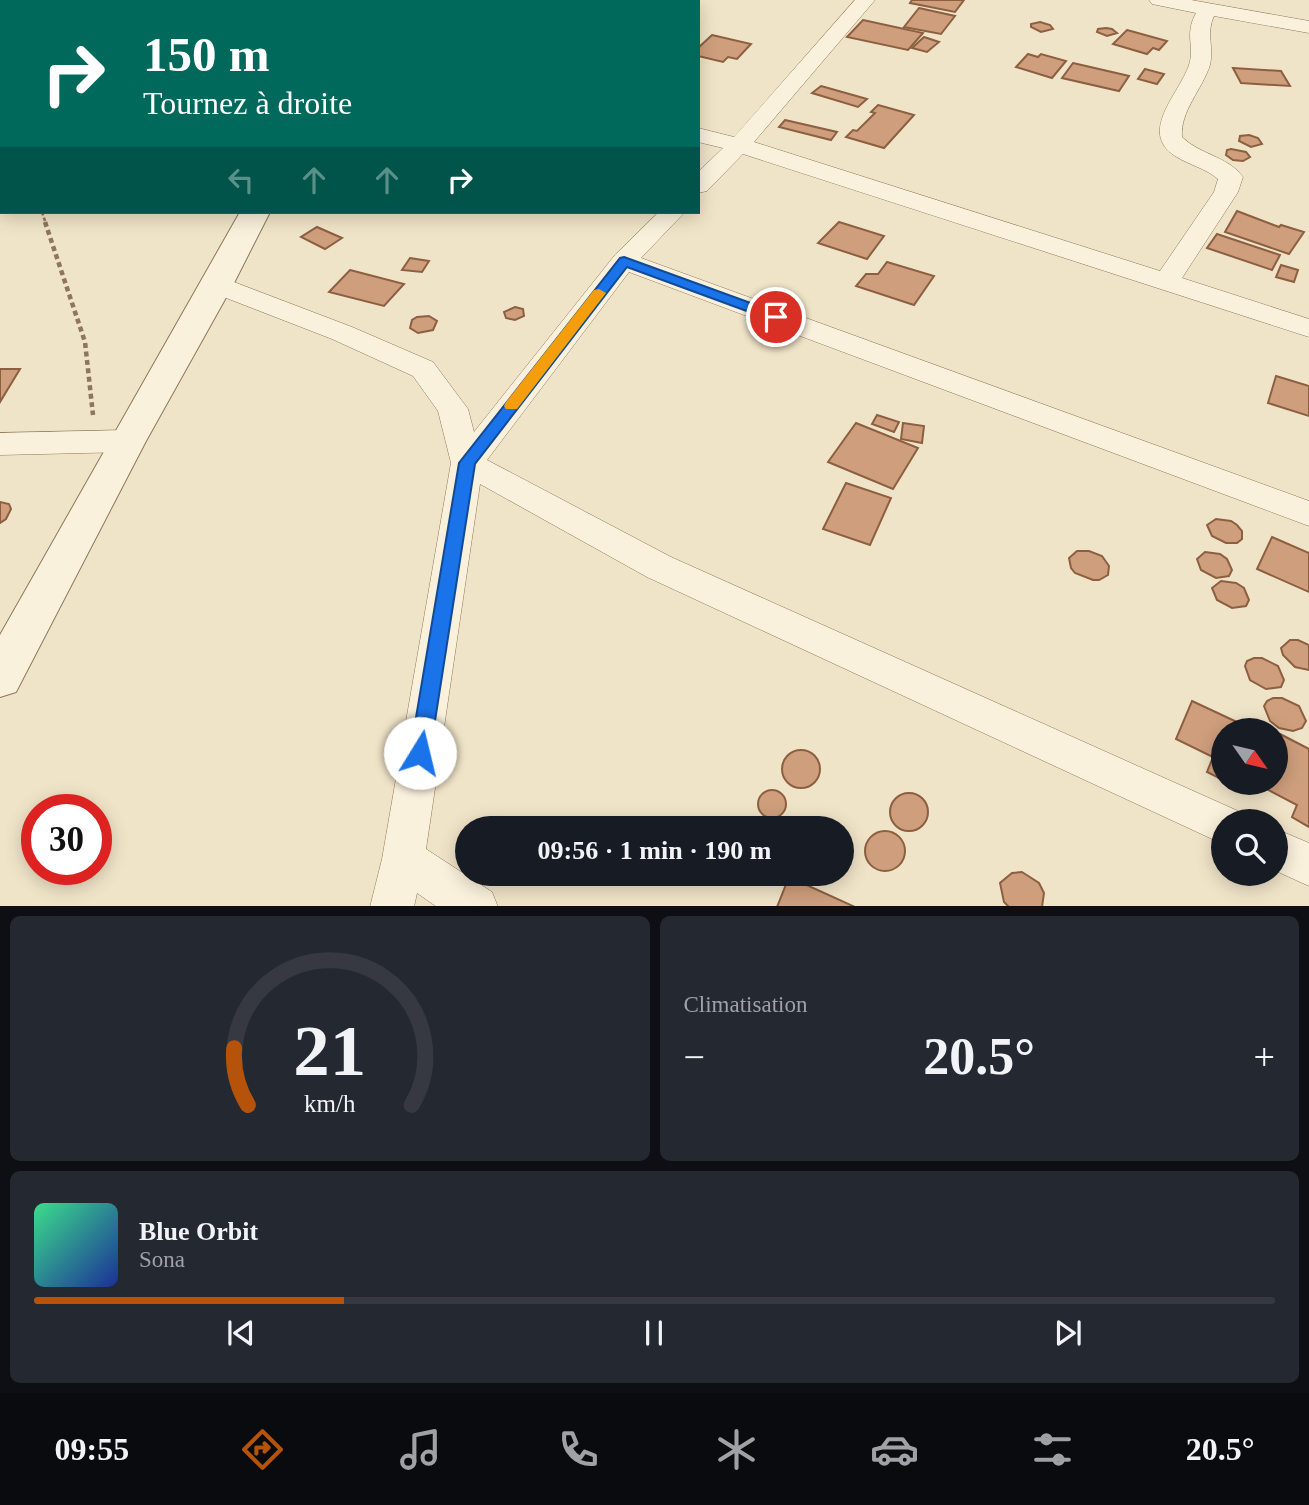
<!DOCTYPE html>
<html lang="fr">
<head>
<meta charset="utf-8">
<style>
  :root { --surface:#171b24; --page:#242831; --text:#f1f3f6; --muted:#9ea1a6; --line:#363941; --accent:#b45309 }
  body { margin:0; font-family:"Times New Roman",serif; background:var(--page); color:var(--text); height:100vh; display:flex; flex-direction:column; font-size:26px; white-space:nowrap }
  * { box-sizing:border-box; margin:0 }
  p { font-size:23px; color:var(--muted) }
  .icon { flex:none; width:38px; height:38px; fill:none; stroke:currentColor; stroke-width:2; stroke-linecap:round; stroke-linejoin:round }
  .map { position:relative; height:906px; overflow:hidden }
  .side { display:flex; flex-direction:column; gap:10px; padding:10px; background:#0d0f14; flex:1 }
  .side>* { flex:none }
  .hud { position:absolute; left:0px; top:0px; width:700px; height:214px; box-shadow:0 4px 18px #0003; background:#00695c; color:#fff; overflow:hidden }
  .needle { width:46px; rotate:124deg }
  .fabs { position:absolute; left:1211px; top:718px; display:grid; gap:14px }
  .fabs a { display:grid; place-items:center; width:77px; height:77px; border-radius:50%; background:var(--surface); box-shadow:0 4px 18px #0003; font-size:35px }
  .speed { position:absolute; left:21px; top:794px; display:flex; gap:14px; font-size:35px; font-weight:700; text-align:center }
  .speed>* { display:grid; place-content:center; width:91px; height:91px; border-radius:50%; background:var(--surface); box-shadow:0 4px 18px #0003; line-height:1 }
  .speed .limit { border:10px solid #d22; background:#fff; color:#111 }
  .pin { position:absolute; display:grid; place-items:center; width:60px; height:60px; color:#fff; margin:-30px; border:4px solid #fff; border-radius:50%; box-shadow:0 2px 7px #0007 }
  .me { position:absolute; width:77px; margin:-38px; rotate:9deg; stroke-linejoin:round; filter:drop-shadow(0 0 5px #0008) }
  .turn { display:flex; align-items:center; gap:24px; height:147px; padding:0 28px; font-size:32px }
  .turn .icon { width:91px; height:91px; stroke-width:2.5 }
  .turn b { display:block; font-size:49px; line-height:60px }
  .lanes { display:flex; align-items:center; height:66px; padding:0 28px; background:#0003; justify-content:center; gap:35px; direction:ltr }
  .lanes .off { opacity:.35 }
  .big { font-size:52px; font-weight:600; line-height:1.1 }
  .side .widget { flex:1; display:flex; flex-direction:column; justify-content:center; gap:10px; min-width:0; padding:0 24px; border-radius:10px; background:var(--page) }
  .side .dial { align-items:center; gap:0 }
  .dial svg { height:182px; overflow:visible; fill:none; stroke:var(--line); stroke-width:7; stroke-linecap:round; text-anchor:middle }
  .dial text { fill:var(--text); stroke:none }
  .song { display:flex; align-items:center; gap:21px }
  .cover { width:84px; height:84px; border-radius:10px; background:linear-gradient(135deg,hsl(150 70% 55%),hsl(230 70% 35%)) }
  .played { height:7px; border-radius:4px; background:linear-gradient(90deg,var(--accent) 25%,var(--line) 25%) }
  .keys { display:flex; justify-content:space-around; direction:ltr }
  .heat { display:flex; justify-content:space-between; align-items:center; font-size:38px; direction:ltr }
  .side .tiles { flex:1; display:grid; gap:10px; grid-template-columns:1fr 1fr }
  .widget:last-child { grid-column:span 2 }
  .trip { position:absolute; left:455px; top:816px; width:399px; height:70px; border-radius:35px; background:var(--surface); box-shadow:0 4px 18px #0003; font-weight:600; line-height:70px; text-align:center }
  .tabs { display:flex; height:112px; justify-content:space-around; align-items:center; background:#090b0e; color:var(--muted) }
  .tabs .icon { width:49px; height:49px }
  .tabs .active { color:var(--accent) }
  .tabs b { font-size:32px; color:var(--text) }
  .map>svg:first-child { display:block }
</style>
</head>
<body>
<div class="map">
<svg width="1309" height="907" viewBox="0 0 1309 907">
  <rect width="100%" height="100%" fill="#f0e4c8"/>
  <g fill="#cf9f7d" stroke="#8d5f41" stroke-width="2">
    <path d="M912,0H964L955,12L910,3Z"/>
    <path d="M919,8L955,16L941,34L904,27Z"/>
    <path d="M863,20L923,33L908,50L847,37Z"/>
    <path d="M1040,22L1050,25L1053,29L1041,32L1031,27V24Z"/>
    <path d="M1106,28L1112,29L1117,33L1107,36L1097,32L1098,29Z"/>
    <path d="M1127,30L1167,41L1159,50L1153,48L1147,54L1113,44Z"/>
    <path d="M712,35L751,44L737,59L728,57L723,62L698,56V48Z"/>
    <path d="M924,37L939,42L927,52L912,48Z"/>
    <path d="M1028,54L1038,57L1041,54L1066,61L1052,78L1016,67Z"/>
    <path d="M1073,63L1129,76L1119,91L1062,78Z"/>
    <path d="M1233,68L1281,71L1290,86L1241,83Z"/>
    <path d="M1145,69L1164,74L1157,84L1138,79Z"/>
    <path d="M821,86L867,99L858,107L812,93Z"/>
    <path d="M878,105L914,115L884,148L846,137L853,130L857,131L875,113L871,112Z"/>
    <path d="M785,120L837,132L831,140L779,127Z"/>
    <path d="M1249,135L1258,138L1262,144L1251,147L1239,141L1240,136Z"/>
    <path d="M1231,149L1246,152L1250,157L1243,161L1233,160L1226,155L1227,150Z"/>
    <path d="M1237,211L1279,227L1281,225L1304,232L1289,254L1225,232Z"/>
    <path d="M839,222L884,236L867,259L818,243Z"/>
    <path d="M317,227L342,238L325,249L301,237Z"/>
    <path d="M1217,234L1280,255L1272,270L1207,248Z"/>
    <path d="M410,258L429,261L422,272L402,270Z"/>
    <path d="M887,262L934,276L914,305L856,286L866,274H878Z"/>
    <path d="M1281,265L1298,270L1294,282L1276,277Z"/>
    <path d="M350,270L404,284L384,306L329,292Z"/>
    <path d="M515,307L523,309L524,316L515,320L506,318L504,312Z"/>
    <path d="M429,316L437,321L433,330L418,333L410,328L412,320L417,317Z"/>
    <path d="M0,369H20L0,402Z"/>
    <path d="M1276,376L1309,386V416L1268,403Z"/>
    <path d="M877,415L899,422L894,432L872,424Z"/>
    <path d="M856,423L918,448L893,489L828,462Z"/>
    <path d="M903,423L924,426L922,443L901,439Z"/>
    <path d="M846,483L891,498L870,545L823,529Z"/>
    <path d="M0,502L9,504L11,509L6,519L0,523Z"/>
    <path d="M1216,519L1231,521L1237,525L1242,531V539L1237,543H1226L1212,536L1207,525Z"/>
    <path d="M1272,537L1309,553V592L1257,569Z"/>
    <path d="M1077,551H1089L1102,556L1109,566L1108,575L1099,580H1093L1075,573L1071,568L1069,558Z"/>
    <path d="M1205,552L1220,554L1227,559L1232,570L1229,576L1216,578L1201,570L1197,559Z"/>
    <path d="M1221,581L1236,583L1244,588L1249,600L1246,606L1232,608L1217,600L1212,588Z"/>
    <path d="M1290,640H1298L1309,645V670L1295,667L1283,655L1281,648Z"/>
    <path d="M1254,658H1262L1278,666L1284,680L1281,687L1266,689L1250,680L1245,666L1247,661Z"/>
    <path d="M1273,698H1282L1299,706L1306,721L1302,728L1293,731L1279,728L1270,721L1264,706L1267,701Z"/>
    <path d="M1192,701L1254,730H1223V780L1207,772L1213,757L1176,739Z"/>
    <path d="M1280,734L1309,749V827L1292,817L1297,805L1259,785L1261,782H1276V745Z"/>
    <circle cx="801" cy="769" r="19"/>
    <circle cx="772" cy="804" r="14"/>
    <circle cx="909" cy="812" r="19"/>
    <circle cx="885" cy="851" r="20"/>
    <path d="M37,841V867L29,859L31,849Z"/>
    <path d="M1022,872L1039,883L1044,893L1042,907H1009L1004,902L1000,883L1012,873Z"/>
    <path d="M789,877L855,907H777Z"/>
  </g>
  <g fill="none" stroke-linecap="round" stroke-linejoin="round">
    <g stroke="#8d765c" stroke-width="2">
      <path id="service" d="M179,0H189L177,2Z"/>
    </g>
    <g stroke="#8d765c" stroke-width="1">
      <g id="minor">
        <path d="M855,0H875L754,142L1160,271L1214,192L1218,179C1205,168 1189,165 1175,156C1138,132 1179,94 1189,65C1195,46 1184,35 1196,13L1152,4L1149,0H1191L1309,21V33L1214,16C1206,32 1214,48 1210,65C1202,90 1180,111 1182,137C1200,155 1228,156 1243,177L1238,192L1182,278L1309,319V337L743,154L707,191L698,193V172L723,148L698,142V128L734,137Z"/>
        <rect x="0" y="74" width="2" height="17"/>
        <rect x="0" y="126" width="2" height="14"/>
        <path d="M659,212H685L641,258L1309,501V526L629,272L487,460L671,557L1238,811L1242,821H1223V844L647,577L480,484L426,849L492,892L498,907H437L417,893L414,907H370L382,859L451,463L438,411L413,376L332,339L208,291L204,285L208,279L217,277L226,279L352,327L433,362L468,409L474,432L615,255Z"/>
        <path d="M127,430L138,433L143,441L138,449L127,452L0,455V433Z"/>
        <path d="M1276,829L1309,843V886L1276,871Z"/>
      </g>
    </g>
    <g stroke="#8d765c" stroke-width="2">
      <g id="tertiary">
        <path d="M365,0H389L364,2Z"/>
        <path d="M240,212H270L233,285L146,441L16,692L0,697V635Z"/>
      </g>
    </g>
    <path stroke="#8d765c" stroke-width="2.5" stroke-dasharray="3.5 2.5" stroke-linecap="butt" d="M42,212L46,224"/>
    <path stroke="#8d765c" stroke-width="4.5" stroke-dasharray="5 3.5" stroke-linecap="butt" d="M45,222L85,342L93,415"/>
    <use href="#service" fill="#faf1dc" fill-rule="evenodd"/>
    <use href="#minor" fill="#faf1dc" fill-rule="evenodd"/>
    <use href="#tertiary" fill="#faf1dc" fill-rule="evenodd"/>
  </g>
  <path fill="#1a73e8" stroke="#114b97" stroke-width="2" d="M624,257L781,314L783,317L776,322L771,320L627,267L475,464L430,753L427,760L420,762L413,760L410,753L459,463L620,258Z"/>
  <path fill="#f59e0b" d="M599,289L606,293L517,409H506L504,406L506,402L594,290Z"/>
</svg>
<div class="fabs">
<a><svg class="needle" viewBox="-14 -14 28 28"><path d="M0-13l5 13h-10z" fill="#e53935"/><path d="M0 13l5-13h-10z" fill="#9ea1a6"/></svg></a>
<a><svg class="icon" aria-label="search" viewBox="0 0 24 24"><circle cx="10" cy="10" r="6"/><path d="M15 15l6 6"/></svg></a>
</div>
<div class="speed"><div class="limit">30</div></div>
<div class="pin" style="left:776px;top:317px;background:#d93025"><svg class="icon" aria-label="arrive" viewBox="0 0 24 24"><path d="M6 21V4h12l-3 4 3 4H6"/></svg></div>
<svg class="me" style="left:420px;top:753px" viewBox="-20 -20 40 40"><circle r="19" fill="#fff"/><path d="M0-13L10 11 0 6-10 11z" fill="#1a73e8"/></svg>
<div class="trip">09:56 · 1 min · 190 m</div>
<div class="hud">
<div class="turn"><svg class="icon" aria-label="right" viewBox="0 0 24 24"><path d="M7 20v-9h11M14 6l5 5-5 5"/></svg><div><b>150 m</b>Tournez à droite</div></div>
<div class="lanes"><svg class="icon off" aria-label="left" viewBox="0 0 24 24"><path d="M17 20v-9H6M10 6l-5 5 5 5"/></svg><svg class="icon off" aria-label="ahead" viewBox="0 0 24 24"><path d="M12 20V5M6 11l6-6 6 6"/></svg><svg class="icon off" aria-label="ahead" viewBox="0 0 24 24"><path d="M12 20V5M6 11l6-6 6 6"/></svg><svg class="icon" aria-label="right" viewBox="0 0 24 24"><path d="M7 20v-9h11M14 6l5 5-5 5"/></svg></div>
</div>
</div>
<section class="side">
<div class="tiles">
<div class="widget dial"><svg viewBox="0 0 100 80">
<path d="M14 69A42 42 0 1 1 86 69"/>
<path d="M14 69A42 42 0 0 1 8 44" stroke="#b45309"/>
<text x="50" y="56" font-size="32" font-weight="700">21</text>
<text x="50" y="72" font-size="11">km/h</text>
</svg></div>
<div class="widget"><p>Climatisation</p>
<div class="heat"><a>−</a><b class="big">20.5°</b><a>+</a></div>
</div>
<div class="widget">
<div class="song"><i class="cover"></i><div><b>Blue Orbit</b><p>Sona</p></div></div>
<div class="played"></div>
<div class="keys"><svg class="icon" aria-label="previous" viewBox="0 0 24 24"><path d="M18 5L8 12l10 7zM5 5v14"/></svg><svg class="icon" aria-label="pause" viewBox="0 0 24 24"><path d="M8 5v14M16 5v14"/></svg><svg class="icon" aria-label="next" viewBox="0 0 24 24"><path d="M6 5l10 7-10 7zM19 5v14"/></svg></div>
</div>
</div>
</section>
<nav class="tabs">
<b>09:55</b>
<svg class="icon active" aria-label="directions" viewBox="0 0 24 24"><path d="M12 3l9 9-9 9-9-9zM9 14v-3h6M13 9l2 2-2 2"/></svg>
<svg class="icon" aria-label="music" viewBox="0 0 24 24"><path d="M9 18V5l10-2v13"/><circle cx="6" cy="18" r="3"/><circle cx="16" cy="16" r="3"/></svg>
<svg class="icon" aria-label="phone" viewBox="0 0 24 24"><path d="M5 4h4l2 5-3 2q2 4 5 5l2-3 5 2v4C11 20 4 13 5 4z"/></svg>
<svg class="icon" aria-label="climate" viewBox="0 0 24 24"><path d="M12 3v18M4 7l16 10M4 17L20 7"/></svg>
<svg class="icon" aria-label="car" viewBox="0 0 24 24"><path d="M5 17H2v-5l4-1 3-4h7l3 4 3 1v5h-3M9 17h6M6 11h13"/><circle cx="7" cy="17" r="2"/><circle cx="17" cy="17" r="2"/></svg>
<svg class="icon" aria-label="filters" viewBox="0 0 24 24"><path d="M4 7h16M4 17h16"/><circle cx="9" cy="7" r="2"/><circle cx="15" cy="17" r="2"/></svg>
<b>20.5°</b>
</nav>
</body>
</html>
